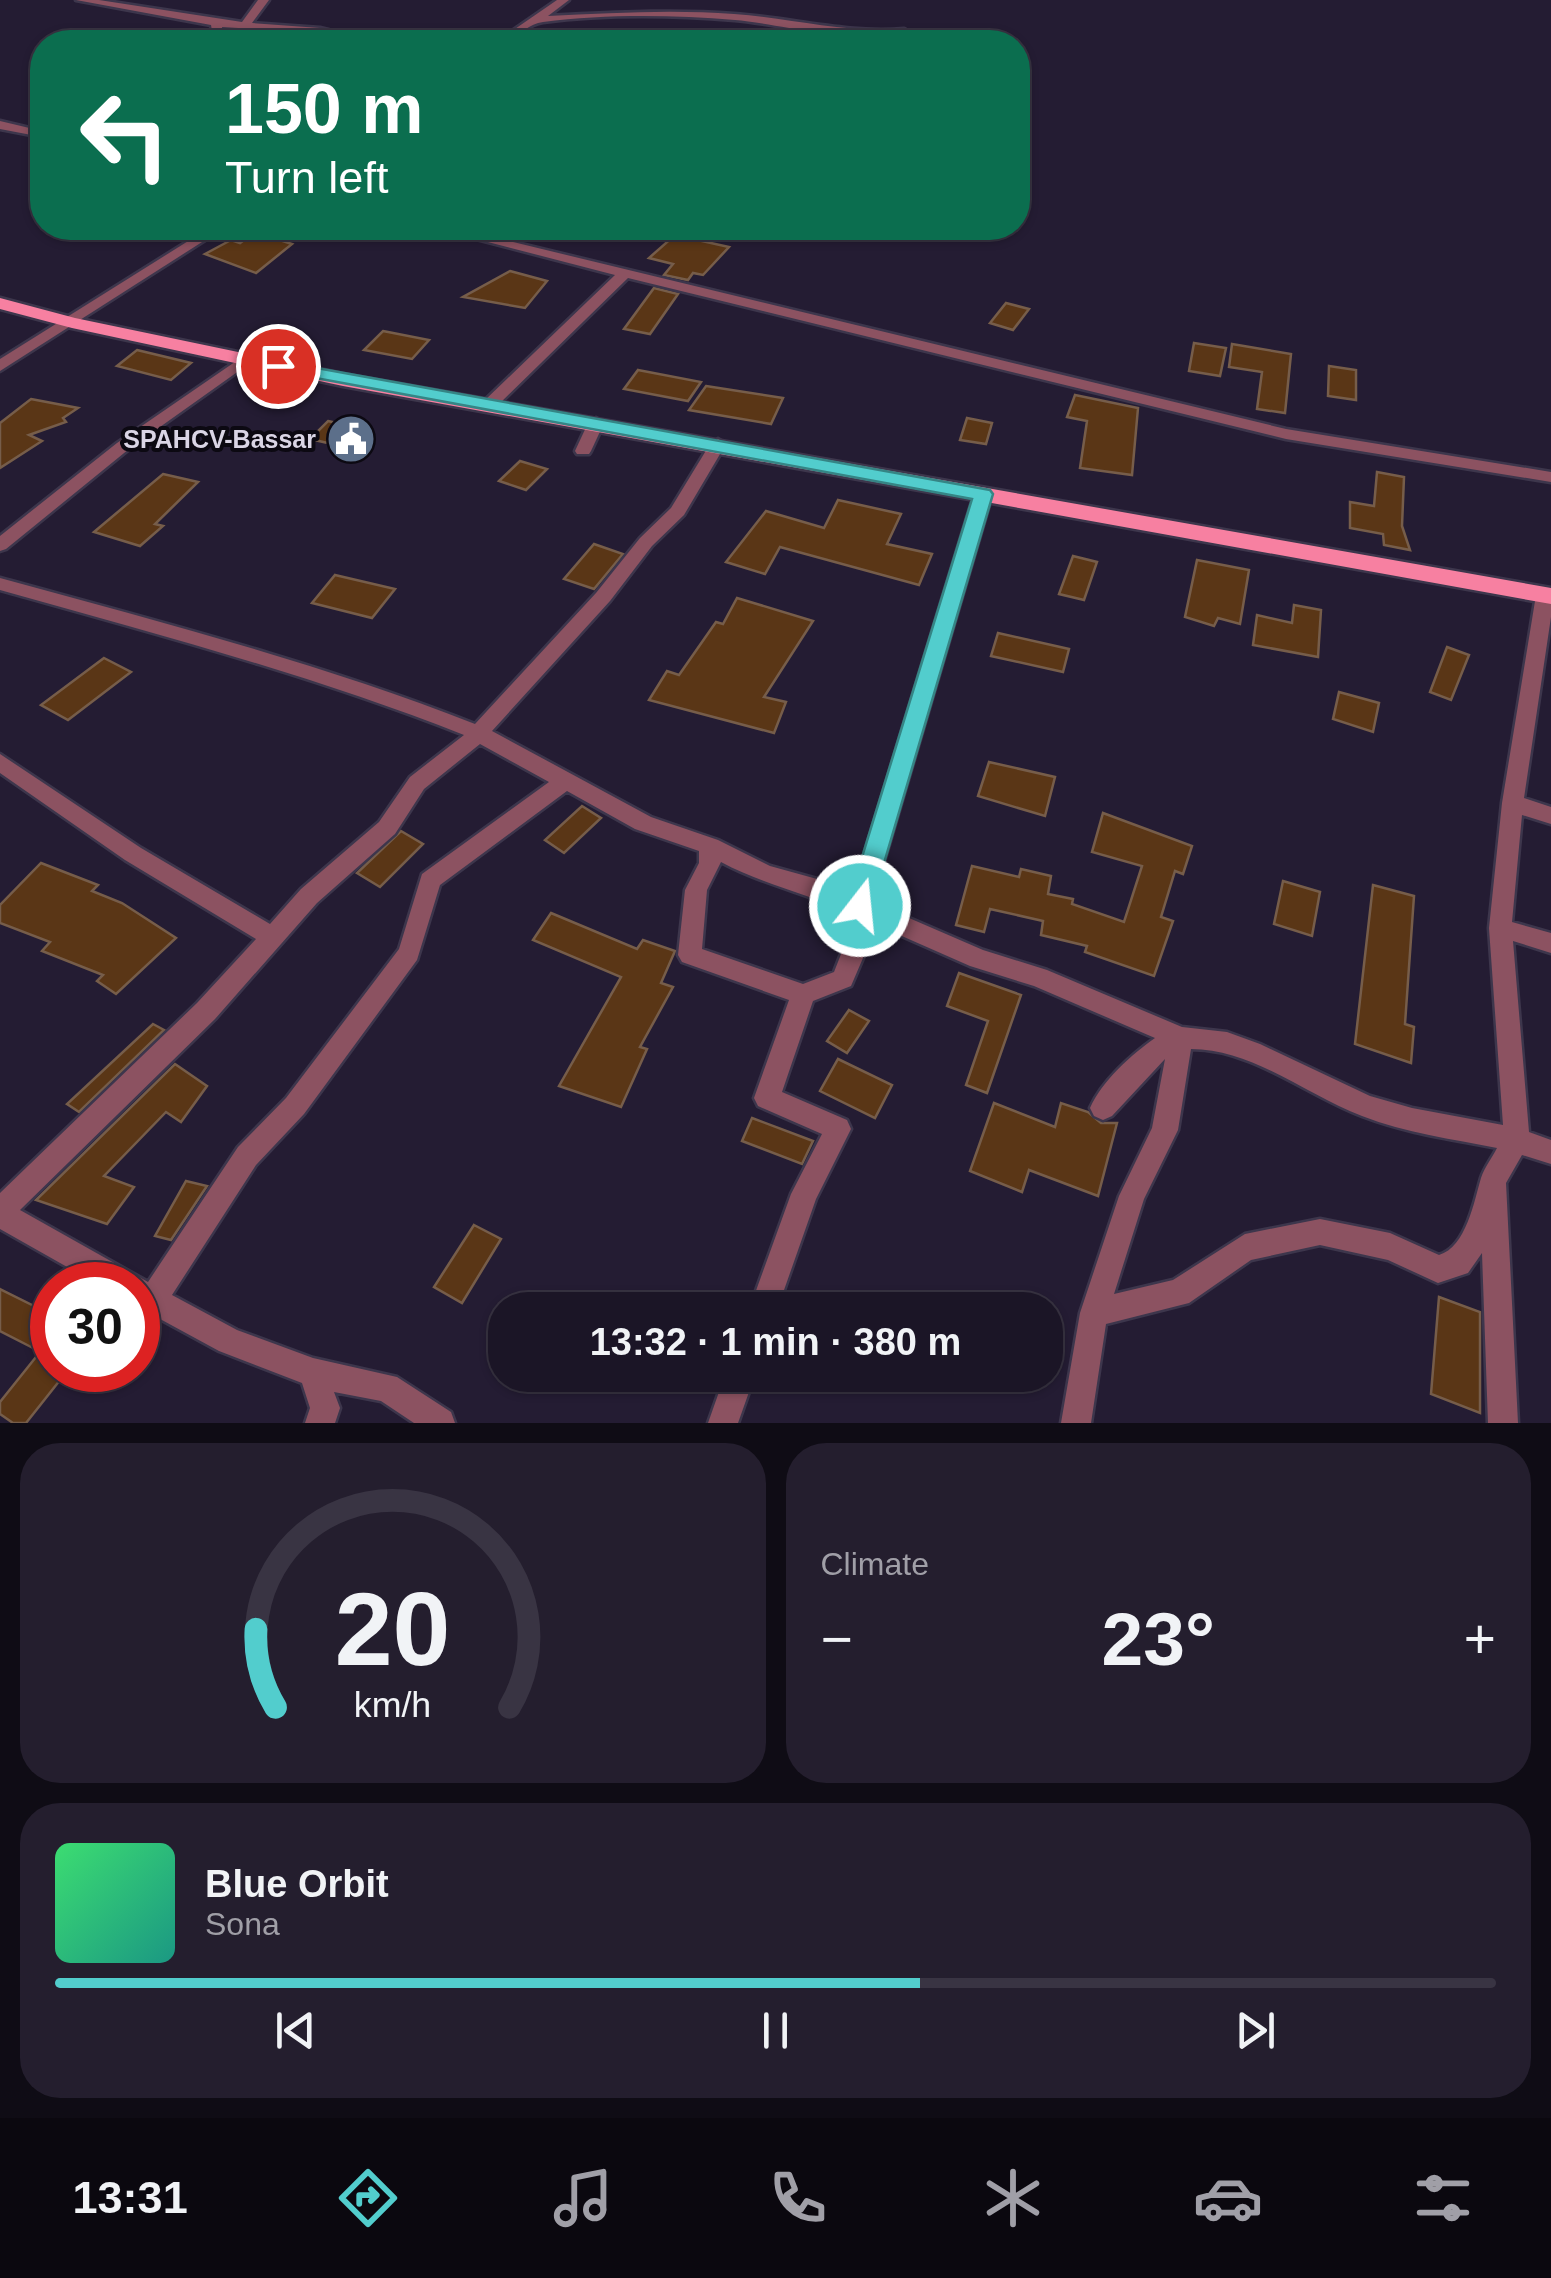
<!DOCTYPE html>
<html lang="en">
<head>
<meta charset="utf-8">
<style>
  :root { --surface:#1b1526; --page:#241e2e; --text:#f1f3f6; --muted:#a09fa7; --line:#393443; --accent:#52cdcd }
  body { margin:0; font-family:Helvetica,sans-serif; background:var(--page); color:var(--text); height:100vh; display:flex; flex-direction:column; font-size:38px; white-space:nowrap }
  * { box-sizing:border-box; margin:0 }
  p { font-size:32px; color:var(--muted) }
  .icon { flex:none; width:55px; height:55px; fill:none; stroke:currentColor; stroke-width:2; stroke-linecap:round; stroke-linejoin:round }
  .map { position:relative; height:1423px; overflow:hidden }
  .sheet { display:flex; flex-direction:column; gap:20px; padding:20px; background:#0f0c15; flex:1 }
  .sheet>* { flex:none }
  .banner { position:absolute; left:30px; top:30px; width:1000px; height:210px; border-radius:40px; box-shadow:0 2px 8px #0004,0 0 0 2px var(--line); background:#0b6e4f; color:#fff; overflow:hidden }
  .speed { position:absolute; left:30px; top:1262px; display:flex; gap:20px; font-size:50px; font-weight:700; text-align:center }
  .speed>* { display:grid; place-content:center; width:130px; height:130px; border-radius:50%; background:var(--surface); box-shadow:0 2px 8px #0004,0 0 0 2px var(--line); line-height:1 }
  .speed .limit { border:15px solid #d22; background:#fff; color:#111 }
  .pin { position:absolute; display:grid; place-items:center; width:85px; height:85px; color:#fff; margin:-42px; border:5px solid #fff; border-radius:50%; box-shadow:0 2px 10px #0007 }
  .me { position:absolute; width:110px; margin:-55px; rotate:16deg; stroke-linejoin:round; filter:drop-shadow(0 0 8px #0008) }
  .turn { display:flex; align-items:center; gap:35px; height:210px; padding:0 30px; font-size:45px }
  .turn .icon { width:130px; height:130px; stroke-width:2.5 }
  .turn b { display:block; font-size:70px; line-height:85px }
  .big { font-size:75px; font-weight:800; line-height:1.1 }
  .sheet .widget { flex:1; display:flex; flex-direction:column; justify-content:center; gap:15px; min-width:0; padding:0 35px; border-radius:40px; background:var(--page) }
  .sheet .dial { align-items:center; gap:0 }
  .dial svg { height:260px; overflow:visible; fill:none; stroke:var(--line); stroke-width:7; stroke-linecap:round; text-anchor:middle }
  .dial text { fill:var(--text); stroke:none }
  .song { display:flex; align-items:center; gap:30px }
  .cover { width:120px; height:120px; border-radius:15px; background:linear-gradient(135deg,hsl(140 70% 55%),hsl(170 70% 35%)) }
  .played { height:10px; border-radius:5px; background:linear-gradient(90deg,var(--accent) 60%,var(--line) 60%) }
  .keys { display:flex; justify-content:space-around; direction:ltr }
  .heat { display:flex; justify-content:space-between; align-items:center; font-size:55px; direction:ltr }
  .sheet .tiles { flex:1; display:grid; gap:20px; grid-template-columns:1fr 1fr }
  .widget:last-child { grid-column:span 2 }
  .trip { position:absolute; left:488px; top:1292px; width:575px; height:100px; border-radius:40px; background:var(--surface); box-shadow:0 2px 8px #0004,0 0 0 2px var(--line); font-weight:800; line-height:100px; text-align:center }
  .tabs { display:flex; height:160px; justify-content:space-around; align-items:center; background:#0b080f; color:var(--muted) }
  .tabs .icon { width:70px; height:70px }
  .tabs .on { color:var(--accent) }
  .tabs b { font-size:45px; color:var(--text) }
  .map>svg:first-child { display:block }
</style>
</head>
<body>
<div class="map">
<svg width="1551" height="1423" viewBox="0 0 1551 1423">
  <rect width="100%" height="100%" fill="#241c33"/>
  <g fill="#5a3616" stroke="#765d4a" stroke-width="2.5">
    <path d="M255,232L292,244L256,273L205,254L231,240L240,243Z"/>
    <path d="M675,235L729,247L703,275L693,273L688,280L664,275L673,264L649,258Z"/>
    <path d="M510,271L547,281L525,308L463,297Z"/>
    <path d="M654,288L678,294L650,334L624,329Z"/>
    <path d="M1006,303L1029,309L1013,330L990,323Z"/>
    <path d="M383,331L429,340L412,359L364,350Z"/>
    <path d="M1194,343L1226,348L1220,376L1189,371Z"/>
    <path d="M1232,344L1291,354L1285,413L1257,409L1262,372L1229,367Z"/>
    <path d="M137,350L191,363L171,380L117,366Z"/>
    <path d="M1329,366L1356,370V400L1328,396Z"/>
    <path d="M638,370L701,382L688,401L624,389Z"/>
    <path d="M706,386L783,398L771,424L689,410Z"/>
    <path d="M1075,395L1138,408L1132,475L1080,468L1087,421L1067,417Z"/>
    <path d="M31,399L78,408L63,418L66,422L29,435L42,441L0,468V423Z"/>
    <path d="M967,418L992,423L986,444L960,440Z"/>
    <path d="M328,421L367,430L350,448L310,439Z"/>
    <path d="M520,461L547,469L526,490L499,481Z"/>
    <path d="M1377,472L1404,477L1402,526L1410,550L1384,545L1383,534L1350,528V502L1374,506Z"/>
    <path d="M163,474L198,482L155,524L163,526L140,546L94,532Z"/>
    <path d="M838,500L901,514L887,544L932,554L919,585L780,547L765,574L726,562L766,511L824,528Z"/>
    <path d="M594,544L623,554L594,589L564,579Z"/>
    <path d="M1073,556L1097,562L1084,600L1059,594Z"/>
    <path d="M1197,560L1249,570L1240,624L1218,618L1214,626L1185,617Z"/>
    <path d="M335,575L395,589L372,618L312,603Z"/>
    <path d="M737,598L813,621L764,697L786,702L774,733L649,700L667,671L679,675L716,622L723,624Z"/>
    <path d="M1294,605L1321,610L1318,657L1253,645L1257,615L1292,623Z"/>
    <path d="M998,633L1069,649L1063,672L991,656Z"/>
    <path d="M1447,647L1469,655L1451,700L1430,692Z"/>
    <path d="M104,658L131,672L68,720L41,705Z"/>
    <path d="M1339,692L1379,703L1373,732L1333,719Z"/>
    <path d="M989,762L1055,777L1045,816L978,796Z"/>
    <path d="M582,806L601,818L564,853L545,840Z"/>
    <path d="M1103,813L1192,846L1183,874L1175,871L1161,917L1173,921L1154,976L1085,952L1087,946L1041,935L1043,921L990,909L984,932L956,925L972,866L1019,877L1021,869L1051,876L1048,894L1073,899L1072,904L1124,922L1142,866L1092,852Z"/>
    <path d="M401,831L423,844L380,887L357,873Z"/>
    <path d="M41,863L98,885L92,891L122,903L176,938L116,994L97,981L103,975L42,951L50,942L0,923V905Z"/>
    <path d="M1283,881L1320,892L1312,936L1274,924Z"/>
    <path d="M1373,885L1414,896L1405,1024L1414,1027L1411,1063L1355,1044Z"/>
    <path d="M551,913L637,949L643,940L675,951L661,983L673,987L640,1047L647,1049L621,1107L559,1086L621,977L533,940Z"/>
    <path d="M959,973L1021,995L987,1093L966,1085L988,1021L947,1006Z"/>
    <path d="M849,1010L869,1021L847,1053L827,1041Z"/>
    <path d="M153,1024L164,1030L79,1112L67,1104Z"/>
    <path d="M838,1059L892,1085L875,1118L820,1091Z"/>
    <path d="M175,1064L207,1086L181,1122L166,1112L104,1176L134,1187L107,1224L36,1200Z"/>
    <path d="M994,1103L1055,1127L1061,1103L1088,1112L1101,1123H1117L1098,1196L1029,1170L1022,1192L970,1171Z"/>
    <path d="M752,1118L813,1141L802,1164L742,1141Z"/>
    <path d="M186,1181L207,1186L171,1240L155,1236Z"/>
    <path d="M474,1225L501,1239L462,1303L434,1287Z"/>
    <path d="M0,1289L52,1315V1329L37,1350L0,1331Z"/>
    <path d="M1439,1297L1480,1312V1413L1431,1394Z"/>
    <path d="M52,1337V1370H68L26,1423H13L0,1414V1402Z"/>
  </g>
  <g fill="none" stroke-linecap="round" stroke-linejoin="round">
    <g stroke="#3d364c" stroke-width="5">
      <g id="minor">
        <path d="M76,0H99L242,22L258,0H269L252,23L320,28L377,42L248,29L236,42H214L211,25ZM222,27L238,28L224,41Z"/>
        <path d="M557,0H569L548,16C610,13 672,9 734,14C791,18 847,34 904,29L909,32C876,49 776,23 735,20C673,15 605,14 543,22C525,24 515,43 496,42Z"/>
        <path d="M0,121L42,131V137L0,129Z"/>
        <path d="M209,228H224L0,371V359Z"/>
        <path d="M434,228H455L1286,429L1551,472V482L1286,439L628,278L496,407L490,409L482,404L484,401L615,275Z"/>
        <path d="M245,355L250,357V363L129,449L6,549L0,551V536L117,443Z"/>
        <path d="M596,418L604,423L591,451L589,454H577L575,451L588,423Z"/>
        <path d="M718,439L726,444L684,515L652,546L610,601L492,731L651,817L718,840L770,866L817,879L852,894L974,495L983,490L989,491L992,495L872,902L983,950L1047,970L1182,1027L1227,1032L1260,1044L1370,1096L1412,1108L1503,1125L1489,928L1502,803L1536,595L1538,591L1551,590V617L1524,798L1551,807V824L1522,815L1512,922L1551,933V953L1513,941L1529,1132L1551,1140V1164L1522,1155L1506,1183L1518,1423H1488L1482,1253L1468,1273L1438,1283L1388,1260L1320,1245L1251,1260L1189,1303L1106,1324L1091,1423H1061L1080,1313L1119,1196L1152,1128L1165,1059L1112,1116L1103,1120L1094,1116L1090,1108C1102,1081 1131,1055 1155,1038L1034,986L970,966L870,922L869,944L851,986L813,1001L782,1092L847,1120L851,1129L816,1199L777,1310H749L791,1194L822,1134L758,1106L754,1098L789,1000L682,962L678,955L685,890L699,863V851L635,829L567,791L440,885L417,960L304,1114L256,1165L172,1295L237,1330L313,1358L397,1377L451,1412L455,1423H414L381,1401L334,1392L340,1408L335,1423H305L310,1408L302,1383L219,1351L138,1307V1285H99L0,1229V1193L197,1003L256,939L125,860L0,773V754L141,848L270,924L301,889L379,822L410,777L464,735C312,675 157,634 0,590V578C160,622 320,663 475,724L596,593L640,538L671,508L710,444ZM480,744L549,782L422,874L399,949L286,1098L238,1147L148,1282L20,1210L215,1019L317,903L395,834L424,789ZM721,862C762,884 806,893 848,912L845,944L834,972L803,984L702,949L707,890ZM1191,1049C1253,1049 1306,1095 1362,1116C1406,1133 1452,1139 1497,1148C1492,1158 1484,1168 1481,1178C1474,1202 1466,1247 1439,1255L1390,1233L1320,1219L1245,1234L1173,1280L1114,1294L1144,1199L1178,1130Z"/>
        <path d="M725,1375H755L738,1423H708Z"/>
      </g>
    </g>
    <g stroke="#3d364c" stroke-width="5">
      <path id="primary" d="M0,298L75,318L343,374L1551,588V604L343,386L72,328L0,309Z"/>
    </g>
    <use href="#minor" fill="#8c5261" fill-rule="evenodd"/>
    <use href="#primary" fill="#f780a1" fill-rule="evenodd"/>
  </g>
  <path fill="#52cdcd" stroke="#358585" stroke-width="2.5" d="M278,361L990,490L993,494L869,914L860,917L847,906L972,499L272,370V363Z"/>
  <defs>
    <g id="civic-disc" transform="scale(2.5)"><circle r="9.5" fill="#5c6f8a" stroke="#0c0912"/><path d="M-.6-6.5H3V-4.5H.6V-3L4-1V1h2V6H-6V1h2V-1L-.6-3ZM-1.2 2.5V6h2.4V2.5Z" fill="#fff"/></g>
  </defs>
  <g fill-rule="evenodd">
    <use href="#civic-disc" x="351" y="439"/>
  </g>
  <g text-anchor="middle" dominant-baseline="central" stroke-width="8" stroke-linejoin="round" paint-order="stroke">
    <g font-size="25" font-weight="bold" fill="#dad5e5" stroke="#0c0912" text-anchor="end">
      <text x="316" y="439">SPAHCV-Bassar</text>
    </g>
  </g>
</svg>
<div class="speed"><div class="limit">30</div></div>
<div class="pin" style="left:278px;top:366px;background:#d93025"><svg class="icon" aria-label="arrive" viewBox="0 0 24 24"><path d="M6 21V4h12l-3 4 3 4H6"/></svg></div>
<svg class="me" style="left:860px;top:906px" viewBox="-20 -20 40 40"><circle r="17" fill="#52cdcd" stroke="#fff" stroke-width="3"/><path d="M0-11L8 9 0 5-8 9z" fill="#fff"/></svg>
<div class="trip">13:32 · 1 min · 380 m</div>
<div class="banner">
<div class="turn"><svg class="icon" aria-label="left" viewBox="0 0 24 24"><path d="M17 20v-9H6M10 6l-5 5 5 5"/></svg><div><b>150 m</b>Turn left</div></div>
</div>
</div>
<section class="sheet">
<div class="tiles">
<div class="widget dial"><svg viewBox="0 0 100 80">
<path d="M14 69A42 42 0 1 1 86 69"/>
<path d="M14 69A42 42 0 0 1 8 45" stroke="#52cdcd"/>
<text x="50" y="56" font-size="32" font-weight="700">20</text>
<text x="50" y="72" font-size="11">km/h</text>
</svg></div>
<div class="widget"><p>Climate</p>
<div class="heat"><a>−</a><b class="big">23°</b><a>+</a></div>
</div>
<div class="widget">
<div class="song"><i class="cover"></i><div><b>Blue Orbit</b><p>Sona</p></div></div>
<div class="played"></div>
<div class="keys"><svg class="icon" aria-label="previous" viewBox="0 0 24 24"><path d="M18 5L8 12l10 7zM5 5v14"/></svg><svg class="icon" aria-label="pause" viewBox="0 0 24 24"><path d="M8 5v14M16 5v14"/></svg><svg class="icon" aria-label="next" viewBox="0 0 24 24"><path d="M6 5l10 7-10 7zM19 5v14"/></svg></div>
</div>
</div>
</section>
<nav class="tabs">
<b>13:31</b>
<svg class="icon on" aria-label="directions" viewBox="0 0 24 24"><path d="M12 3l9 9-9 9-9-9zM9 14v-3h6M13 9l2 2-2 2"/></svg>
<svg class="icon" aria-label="music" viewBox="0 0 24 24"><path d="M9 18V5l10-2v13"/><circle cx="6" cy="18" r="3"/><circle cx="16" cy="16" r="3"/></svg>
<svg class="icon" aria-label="phone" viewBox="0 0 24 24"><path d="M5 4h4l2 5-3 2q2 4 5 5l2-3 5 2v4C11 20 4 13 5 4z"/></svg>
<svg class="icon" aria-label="climate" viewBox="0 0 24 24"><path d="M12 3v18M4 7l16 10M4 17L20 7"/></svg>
<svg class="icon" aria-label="car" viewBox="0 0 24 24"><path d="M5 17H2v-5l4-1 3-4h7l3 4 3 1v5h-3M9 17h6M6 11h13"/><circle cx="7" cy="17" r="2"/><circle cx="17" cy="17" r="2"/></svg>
<svg class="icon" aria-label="filters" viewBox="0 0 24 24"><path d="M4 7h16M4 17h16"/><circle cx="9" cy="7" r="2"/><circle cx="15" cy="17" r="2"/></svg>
</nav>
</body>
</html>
